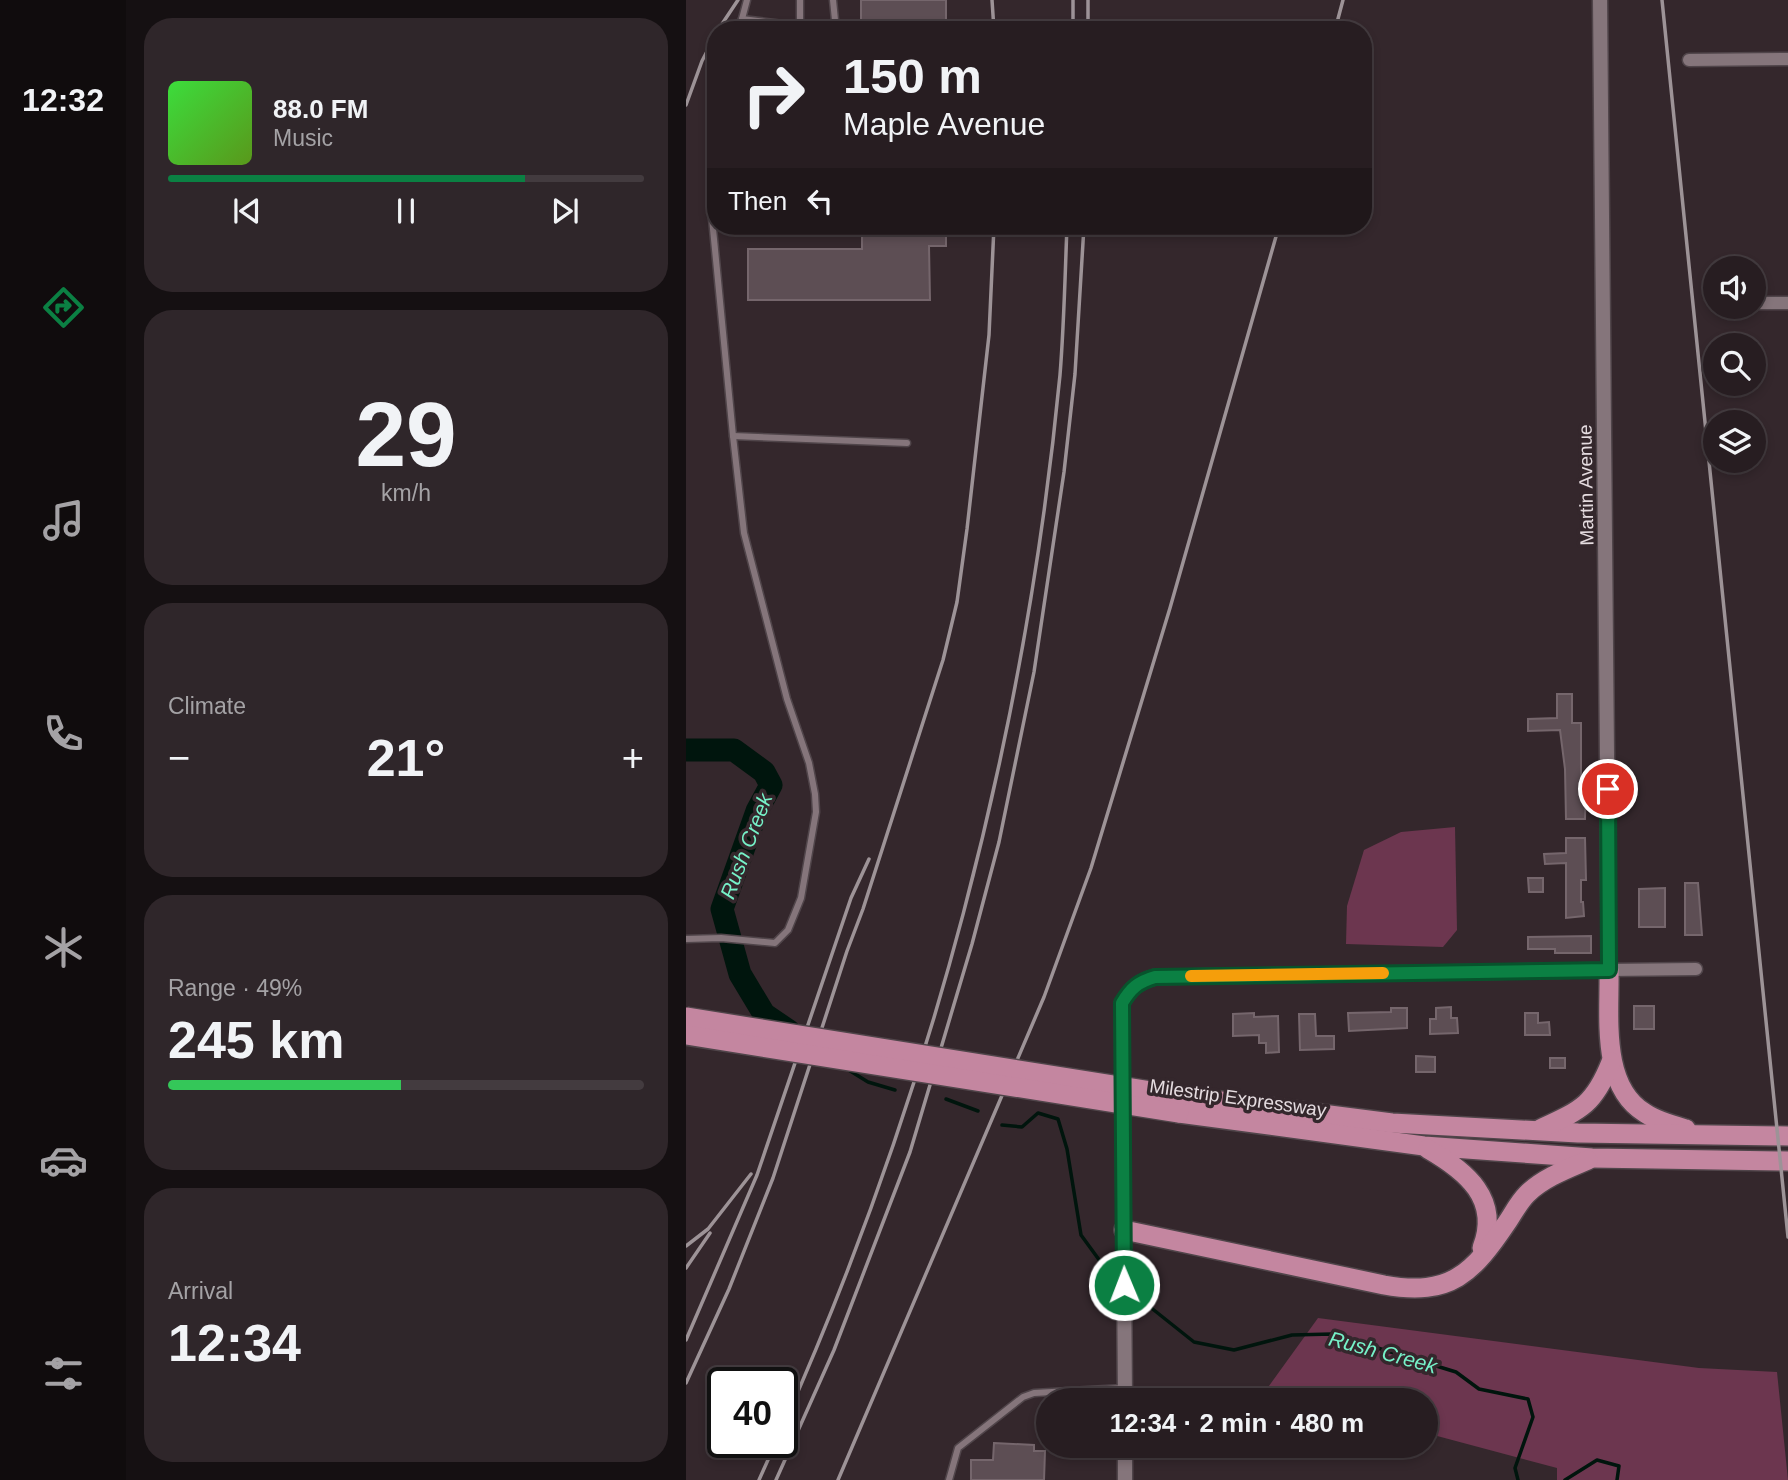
<!DOCTYPE html>
<html lang="en">
<head>
<meta charset="utf-8">
<style>
  :root { --surface:#271d21; --page:#2f262a; --text:#f1f3f6; --muted:#a4a2a5; --line:#433b3f; --accent:#0b8043 }
  body { margin:0; font-family:Arial,sans-serif; background:var(--page); color:var(--text); height:100vh; display:flex; flex-direction:column; font-size:26px; white-space:nowrap }
  * { box-sizing:border-box; margin:0 }
  p { font-size:23px; color:var(--muted) }
  .icon { flex:none; width:38px; height:38px; fill:none; stroke:currentColor; stroke-width:2; stroke-linecap:round; stroke-linejoin:round }
  .map { position:relative; flex:1; overflow:hidden }
  .sheet { display:flex; flex-direction:column; gap:18px; padding:18px; background:#151012; width:560px }
  .sheet>* { flex:none }
  .top-card { position:absolute; left:21px; top:21px; width:665px; height:214px; border-radius:28px; box-shadow:0 4px 10px #0003,0 0 0 2px var(--line); background:#271d21; color:var(--text); overflow:hidden }
  .tools { position:absolute; left:1017px; top:256px; display:grid; gap:14px }
  .tools a { display:grid; place-items:center; width:63px; height:63px; border-radius:50%; background:var(--surface); box-shadow:0 4px 10px #0003,0 0 0 2px var(--line); font-size:35px }
  .speed { position:absolute; left:21px; top:1367px; display:flex; gap:14px; font-size:35px; font-weight:700; text-align:center }
  .speed>* { display:grid; place-content:center; width:91px; height:91px; border-radius:50%; background:var(--surface); box-shadow:0 4px 10px #0003,0 0 0 2px var(--line); line-height:1 }
  .speed .limit { border:4px solid #111; border-radius:10px; background:#fff; color:#111 }
  .pin { position:absolute; display:grid; place-items:center; width:60px; height:60px; color:#fff; margin:-30px; border:4px solid #fff; border-radius:50%; box-shadow:0 2px 7px #0007 }
  .me { position:absolute; width:77px; margin:-38px; rotate:359deg; stroke-linejoin:round; filter:drop-shadow(0 0 5px #0008) }
  .turn { display:flex; align-items:center; gap:24px; height:147px; padding:0 21px; font-size:32px }
  .turn .icon { width:91px; height:91px; stroke-width:2.5 }
  .turn b { display:block; font-size:49px; line-height:60px }
  .then { display:flex; align-items:center; height:66px; padding:0 21px; background:#0003; gap:14px; font-size:26px }
  .big { font-size:52px; font-weight:700; line-height:1.1 }
  .sheet .tile { flex:1; display:flex; flex-direction:column; justify-content:center; gap:10px; min-width:0; padding:0 24px; border-radius:28px; background:var(--page) }
  .sheet .dial { align-items:center; gap:0 }
  .dial b { font-size:91px; line-height:1 }
  .song { display:flex; align-items:center; gap:21px }
  .cover { width:84px; height:84px; border-radius:10px; background:linear-gradient(135deg,hsl(120 70% 55%),hsl(90 70% 35%)) }
  .played { height:7px; border-radius:4px; background:linear-gradient(90deg,var(--accent) 75%,var(--line) 75%) }
  .keys { display:flex; justify-content:space-around; direction:ltr }
  .heat { display:flex; justify-content:space-between; align-items:center; font-size:38px; direction:ltr }
  .charge { height:10px; border-radius:5px; background:linear-gradient(90deg,#34c759 49%,var(--line) 0) }
  .trip { position:absolute; left:350px; top:1388px; width:402px; height:70px; border-radius:35px; background:var(--surface); box-shadow:0 4px 10px #0003,0 0 0 2px var(--line); font-weight:700; line-height:70px; text-align:center }
  main { display:flex; flex:1; min-height:0 }
  .menu { display:flex; flex-direction:column; width:126px; justify-content:space-around; align-items:center; background:#100c0d; color:var(--muted) }
  .menu .icon { width:49px; height:49px }
  .menu .selected { color:var(--accent) }
  .menu b { font-size:32px; color:var(--text) }
  .map>svg:first-child { display:block }
</style>
</head>
<body>
<main>
<nav class="menu">
<b>12:32</b>
<svg class="icon selected" aria-label="directions" viewBox="0 0 24 24"><path d="M12 3l9 9-9 9-9-9zM9 14v-3h6M13 9l2 2-2 2"/></svg>
<svg class="icon" aria-label="music" viewBox="0 0 24 24"><path d="M9 18V5l10-2v13"/><circle cx="6" cy="18" r="3"/><circle cx="16" cy="16" r="3"/></svg>
<svg class="icon" aria-label="phone" viewBox="0 0 24 24"><path d="M5 4h4l2 5-3 2q2 4 5 5l2-3 5 2v4C11 20 4 13 5 4z"/></svg>
<svg class="icon" aria-label="climate" viewBox="0 0 24 24"><path d="M12 3v18M4 7l16 10M4 17L20 7"/></svg>
<svg class="icon" aria-label="car" viewBox="0 0 24 24"><path d="M5 17H2v-5l4-1 3-4h7l3 4 3 1v5h-3M9 17h6M6 11h13"/><circle cx="7" cy="17" r="2"/><circle cx="17" cy="17" r="2"/></svg>
<svg class="icon" aria-label="filters" viewBox="0 0 24 24"><path d="M4 7h16M4 17h16"/><circle cx="9" cy="7" r="2"/><circle cx="15" cy="17" r="2"/></svg>
</nav>
<section class="sheet">
<div class="tile">
<div class="song"><i class="cover"></i><div><b>88.0 FM</b><p>Music</p></div></div>
<div class="played"></div>
<div class="keys"><svg class="icon" aria-label="previous" viewBox="0 0 24 24"><path d="M18 5L8 12l10 7zM5 5v14"/></svg><svg class="icon" aria-label="pause" viewBox="0 0 24 24"><path d="M8 5v14M16 5v14"/></svg><svg class="icon" aria-label="next" viewBox="0 0 24 24"><path d="M6 5l10 7-10 7zM19 5v14"/></svg></div>
</div>
<div class="tile dial"><b>29</b><p>km/h</p></div>
<div class="tile"><p>Climate</p>
<div class="heat"><a>−</a><b class="big">21°</b><a>+</a></div>
</div>
<div class="tile"><p>Range · 49%</p><b class="big">245 km</b><div class="charge"></div></div>
<div class="tile"><p>Arrival</p><b class="big">12:34</b></div>
</section>
<div class="map">
<svg width="1102" height="1480" viewBox="0 0 1102 1480">
  <rect width="100%" height="100%" fill="#34272c"/>
  <g fill="#6c364f">
    <path d="M769,827L771,930L757,947L660,944L661,906L678,850L715,832Z"/>
    <path d="M632,1318L1013,1368L1091,1372L1102,1480H871V1468L740,1433V1400H617L580,1390Z"/>
  </g>
  <g fill="none" stroke-linecap="round" stroke-linejoin="round">
    <g stroke="#00150d" stroke-width="3.5">
      <path d="M161,1069L182,1082L209,1090"/>
      <path d="M260,1099L292,1111"/>
      <path d="M316,1125L336,1127L352,1113L372,1119L381,1149L395,1235L422,1272L433,1281"/>
      <path d="M444,1291L508,1342L548,1350L606,1335L646,1334L770,1372L793,1389L842,1399L847,1417L829,1468L832,1480"/>
      <path d="M879,1480L911,1460L933,1466L931,1480"/>
    </g>
    <path stroke="#00150d" stroke-width="23" d="M0,750H48L78,772L85,785L71,811L36,909L54,974L78,1014L103,1031"/>
  </g>
  <g fill="#5d4e54" stroke="#75666c" stroke-width="2">
    <rect x="175" y="0" width="85" height="30"/>
    <path d="M176,226H260V246H243L244,300H62V249H176Z"/>
    <path d="M871,694H886V723H895V778H900L899,819H880L879,769L874,730L842,731V719L871,718Z"/>
    <path d="M880,838H899L900,880H895V902H897L898,916L880,918V863L859,864L858,854L880,853Z"/>
    <path d="M842,878H857V892H843Z"/>
    <path d="M999,883H1012L1016,935H999Z"/>
    <path d="M979,888V927H953V889Z"/>
    <path d="M905,936V953H869V949H842V937Z"/>
    <rect x="948" y="1006" width="20" height="23"/>
    <path d="M765,1007V1018H771L772,1033L744,1034V1019H750V1008Z"/>
    <path d="M705,1008H721V1028L663,1031L662,1013L705,1012Z"/>
    <path d="M568,1013V1017L592,1016L593,1052L580,1053V1043H573V1035L547,1036V1014Z"/>
    <path d="M839,1013H852V1023L863,1022L864,1035H839Z"/>
    <path d="M613,1014H629L630,1036H648V1049L614,1050Z"/>
    <path d="M730,1056L749,1057V1072H730Z"/>
    <rect x="864" y="1058" width="15" height="10"/>
    <path d="M308,1443L348,1445V1451H359L358,1480H285V1460H307Z"/>
  </g>
  <g fill="none" stroke-linecap="round" stroke-linejoin="round">
    <g stroke="#50454a" stroke-width="9">
      <g id="service">
        <path d="M147,0L150,30"/>
        <path d="M56,19L114,26"/>
        <path d="M114,28V0"/>
        <path d="M53,30L61,0"/>
        <path d="M47,436L221,443"/>
        <path d="M0,939L35,938L89,943L102,930L115,898L130,812L129,794L123,763L101,699L58,533L47,436L25,208L24,148L30,108"/>
        <path d="M263,1480L272,1448L337,1397L348,1393L439,1388"/>
      </g>
    </g>
    <g stroke="#50454a" stroke-width="15">
      <g id="minor">
        <path d="M1003,60L1102,59"/>
        <path d="M1068,303H1102"/>
        <path d="M923,970L1010,969"/>
      </g>
    </g>
    <g stroke="#50454a" stroke-width="17">
      <g id="tertiary">
        <path d="M439,1400L436,1003C445,988 452,982 469,977L923,970L914,0"/>
        <path d="M439,1446V1480"/>
      </g>
    </g>
    <g stroke="#50454a" stroke-width="22">
      <g id="trunk">
        <path d="M923,970C924,1015 914,1086 959,1113C971,1121 986,1125 1000,1129"/>
        <path d="M496,1096L706,1123L892,1133L1102,1136"/>
        <path d="M493,1113L738,1146L906,1158L1102,1161"/>
        <path d="M854,1129C895,1110 908,1105 925,1062"/>
        <path d="M742,1149C780,1171 815,1199 796,1248"/>
        <path d="M438,1230L698,1285C765,1297 787,1273 822,1221C828,1212 833,1202 841,1194C857,1178 881,1169 902,1160"/>
      </g>
    </g>
    <use href="#service" stroke="#85757b" stroke-width="6"/>
    <use href="#minor" stroke="#85757b" stroke-width="12"/>
    <use href="#tertiary" stroke="#85757b" stroke-width="14"/>
    <use href="#trunk" stroke="#c486a0" stroke-width="19"/>
    <g stroke="#9d9397" stroke-width="3.5">
      <path d="M306,0L308,30"/>
      <path d="M976,0L1102,1237"/>
      <path d="M32,30L52,0"/>
      <path d="M387,30V0"/>
      <path d="M402,30V0"/>
      <path d="M649,30L657,0"/>
      <path d="M0,105L16,61L30,34"/>
      <path d="M0,1246L22,1229L65,1174"/>
      <path d="M0,1268L24,1233"/>
      <path d="M0,1340L71,1175L165,898L183,859"/>
      <path d="M0,1383L43,1289L87,1178L161,951L177,909L257,660L271,602L281,529L303,335L308,226"/>
      <path d="M96,1428C244,1096 339,738 374,375C378,326 379,276 381,226"/>
      <path d="M73,1480L90,1442"/>
      <path d="M90,1480L148,1350L224,1152L286,944L313,842L348,672L378,472L389,374L398,226"/>
      <path d="M152,1480L358,997L405,868L484,608L593,226"/>
    </g>
    <g stroke="#50454a" stroke-width="22" stroke-linecap="butt">
      <g id="trunk-bridge">
        <path d="M0,1017L496,1096"/>
        <path d="M0,1035L493,1113"/>
      </g>
    </g>
    <use href="#trunk-bridge" stroke="#c486a0" stroke-width="19"/>
  </g>
  <g fill="none" stroke-linecap="round" stroke-linejoin="round">
    <g stroke="#07532c" stroke-width="18">
      <path id="route" d="M438,1285L436,1003C445,988 452,982 469,977L923,970L922,789"/>
    </g>
    <use href="#route" stroke="#0b8043" stroke-width="12"/>
    <path stroke="#f59e0b" stroke-width="12" d="M505,976L697,973"/>
  </g>
  <g text-anchor="middle" dominant-baseline="central" stroke-width="7" stroke-linejoin="round" paint-order="stroke">
    <g font-size="19" fill="#e5dce0" stroke="#34272c">
      <text transform="translate(900 485) rotate(-91)">Martin Avenue</text>
      <text transform="translate(552 1098) rotate(8)">Milestrip Expressway</text>
    </g>
    <g font-size="21" font-style="italic" fill="#76f1c8" stroke="#34272c">
      <text transform="translate(60 846) rotate(-69)">Rush Creek</text>
      <text transform="translate(697 1352) rotate(15)">Rush Creek</text>
    </g>
  </g>
</svg>
<div class="tools">
<a><svg class="icon" aria-label="sound" viewBox="0 0 24 24"><path d="M4 9h4l5-4v14l-5-4H4zM17 9q2 3 0 6"/></svg></a>
<a><svg class="icon" aria-label="search" viewBox="0 0 24 24"><circle cx="10" cy="10" r="6"/><path d="M15 15l6 6"/></svg></a>
<a><svg class="icon" aria-label="layers" viewBox="0 0 24 24"><path d="M12 4l9 5-9 5-9-5zM3 14l9 5 9-5"/></svg></a>
</div>
<div class="speed"><div class="limit">40</div></div>
<div class="pin" style="left:922px;top:789px;background:#d93025"><svg class="icon" aria-label="arrive" viewBox="0 0 24 24"><path d="M6 21V4h12l-3 4 3 4H6"/></svg></div>
<svg class="me" style="left:438px;top:1285px" viewBox="-20 -20 40 40"><circle r="17" fill="#0b8043" stroke="#fff" stroke-width="3"/><path d="M0-11L8 9 0 5-8 9z" fill="#fff"/></svg>
<div class="trip">12:34 · 2 min · 480 m</div>
<div class="top-card">
<div class="turn"><svg class="icon" aria-label="right" viewBox="0 0 24 24"><path d="M7 20v-9h11M14 6l5 5-5 5"/></svg><div><b>150 m</b>Maple Avenue</div></div>
<div class="then">Then<svg class="icon" aria-label="left" viewBox="0 0 24 24"><path d="M17 20v-9H6M10 6l-5 5 5 5"/></svg></div>
</div>
</div>
</main>
</body>
</html>
